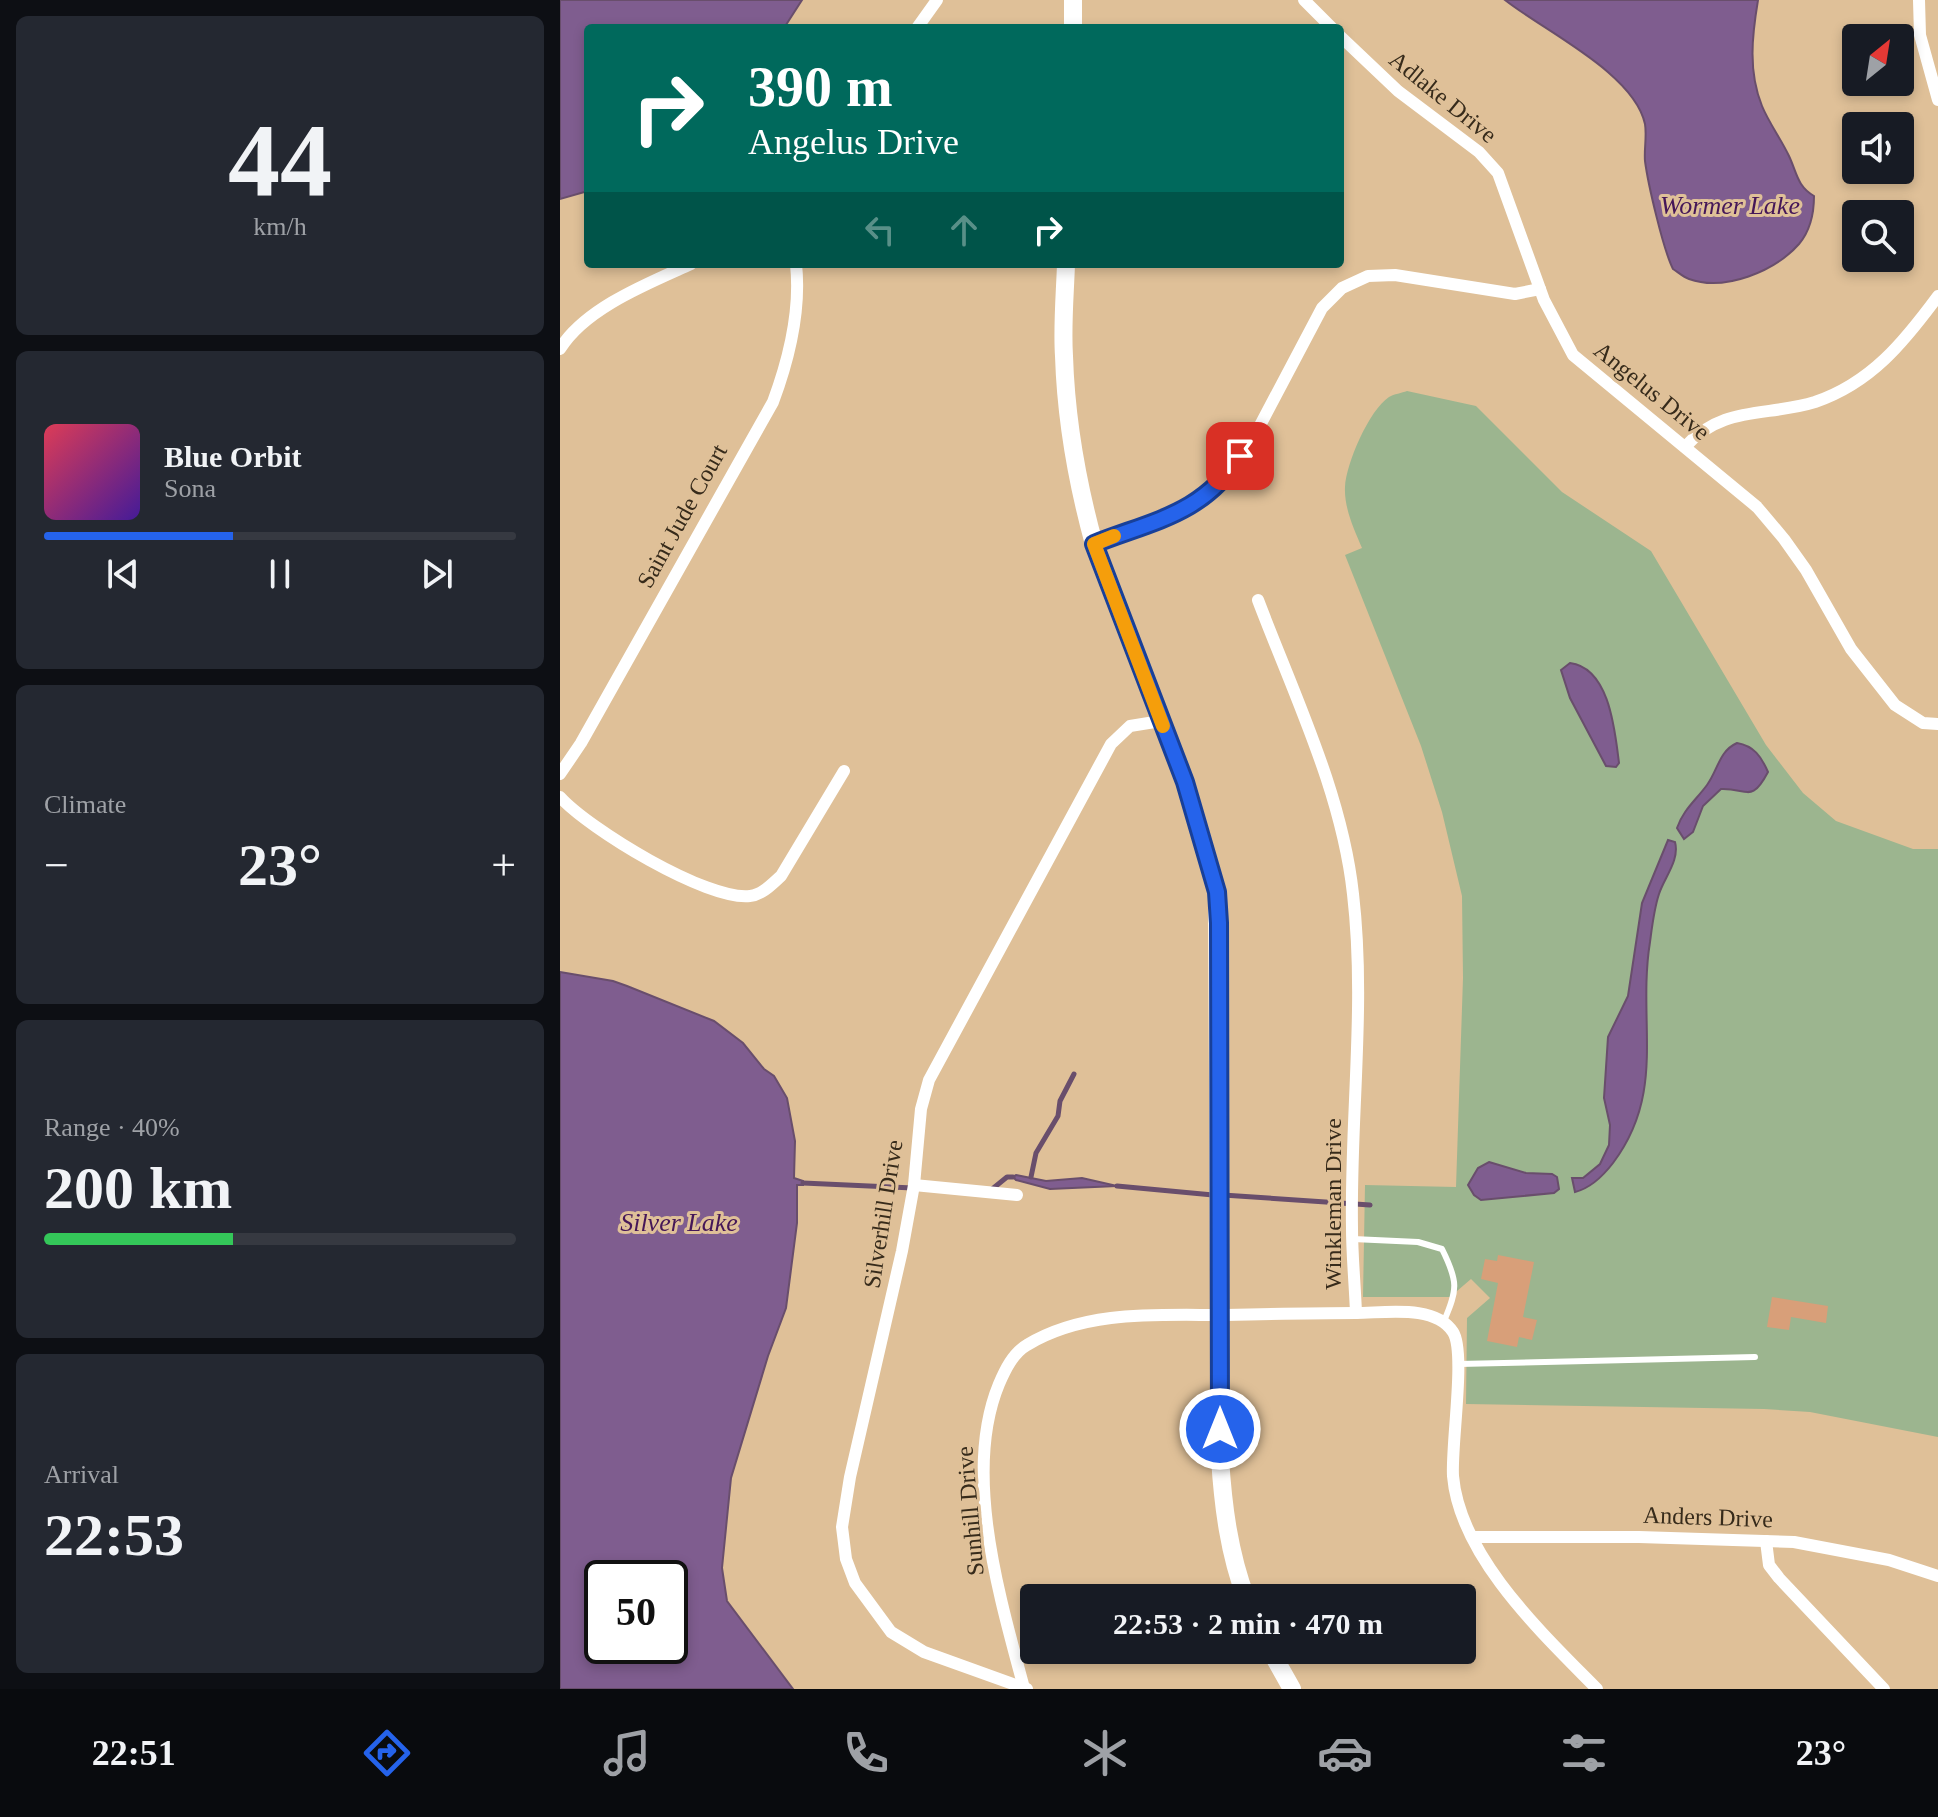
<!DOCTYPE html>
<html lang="en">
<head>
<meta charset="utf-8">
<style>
  :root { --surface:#171b24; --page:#242831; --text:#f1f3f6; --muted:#9ea1a6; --line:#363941; --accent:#2563eb }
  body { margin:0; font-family:"Times New Roman",serif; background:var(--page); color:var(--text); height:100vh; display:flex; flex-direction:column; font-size:30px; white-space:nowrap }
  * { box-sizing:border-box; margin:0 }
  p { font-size:26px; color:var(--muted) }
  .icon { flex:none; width:44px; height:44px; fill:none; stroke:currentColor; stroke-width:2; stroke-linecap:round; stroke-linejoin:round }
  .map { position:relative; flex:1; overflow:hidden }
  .details { display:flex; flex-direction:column; gap:16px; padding:16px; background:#0d0f14; width:560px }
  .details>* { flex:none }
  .guide { position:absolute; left:24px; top:24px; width:760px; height:244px; border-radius:8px; box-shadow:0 4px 12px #0003; background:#00695c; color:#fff; overflow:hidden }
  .needle { width:52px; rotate:30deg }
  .buttons { position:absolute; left:1282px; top:24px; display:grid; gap:16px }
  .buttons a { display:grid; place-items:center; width:72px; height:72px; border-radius:8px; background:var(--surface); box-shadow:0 4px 12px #0003; font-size:40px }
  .speed { position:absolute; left:24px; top:1560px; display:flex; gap:16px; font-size:40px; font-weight:700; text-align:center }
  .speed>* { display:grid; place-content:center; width:104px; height:104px; border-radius:50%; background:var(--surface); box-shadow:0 4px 12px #0003; line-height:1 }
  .speed .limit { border:4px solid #111; border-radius:12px; background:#fff; color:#111 }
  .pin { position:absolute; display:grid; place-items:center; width:68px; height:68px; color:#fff; margin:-34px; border-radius:16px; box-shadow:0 4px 12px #0006 }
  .me { position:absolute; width:88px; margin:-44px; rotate:0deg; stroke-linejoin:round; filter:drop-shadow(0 0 6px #0008) }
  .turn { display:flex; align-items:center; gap:28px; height:168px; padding:0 32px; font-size:36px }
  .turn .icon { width:104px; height:104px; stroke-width:2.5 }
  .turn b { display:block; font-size:56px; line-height:68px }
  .lanes { display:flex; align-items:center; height:76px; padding:0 32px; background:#0003; justify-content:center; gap:40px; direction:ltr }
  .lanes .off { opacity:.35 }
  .big { font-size:60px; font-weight:700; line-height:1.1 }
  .details .widget { flex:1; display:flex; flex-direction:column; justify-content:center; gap:12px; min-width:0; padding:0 28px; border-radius:12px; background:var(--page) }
  .details .dial { align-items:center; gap:0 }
  .dial b { font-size:104px; line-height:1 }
  .song { display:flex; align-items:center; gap:24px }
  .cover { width:96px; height:96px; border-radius:12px; background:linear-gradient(135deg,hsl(350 70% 55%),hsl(260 70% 35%)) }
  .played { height:8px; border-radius:4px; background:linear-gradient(90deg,var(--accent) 40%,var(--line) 40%) }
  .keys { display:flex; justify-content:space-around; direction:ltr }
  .heat { display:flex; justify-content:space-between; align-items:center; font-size:44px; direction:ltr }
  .charge { height:12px; border-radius:6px; background:linear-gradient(90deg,#34c759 40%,var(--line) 0) }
  .trip { position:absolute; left:460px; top:1584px; width:456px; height:80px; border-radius:8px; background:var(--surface); box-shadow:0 4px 12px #0003; font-weight:700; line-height:80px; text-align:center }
  .menu { display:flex; height:128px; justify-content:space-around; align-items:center; background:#090b0e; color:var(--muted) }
  .menu .icon { width:56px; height:56px }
  .menu .current { color:var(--accent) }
  .menu b { font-size:36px; color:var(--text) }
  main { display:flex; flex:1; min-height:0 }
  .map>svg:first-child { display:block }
</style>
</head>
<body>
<main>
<section class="details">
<div class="widget dial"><b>44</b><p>km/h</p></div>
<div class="widget">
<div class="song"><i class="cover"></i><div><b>Blue Orbit</b><p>Sona</p></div></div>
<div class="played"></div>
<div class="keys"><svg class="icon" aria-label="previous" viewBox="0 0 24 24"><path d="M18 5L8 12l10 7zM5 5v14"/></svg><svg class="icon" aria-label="pause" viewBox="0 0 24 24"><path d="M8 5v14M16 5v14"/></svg><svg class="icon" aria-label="next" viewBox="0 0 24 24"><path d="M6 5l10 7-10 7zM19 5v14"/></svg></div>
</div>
<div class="widget"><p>Climate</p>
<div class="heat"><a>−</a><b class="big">23°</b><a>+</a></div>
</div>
<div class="widget"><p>Range · 40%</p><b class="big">200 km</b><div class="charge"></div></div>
<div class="widget"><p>Arrival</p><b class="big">22:53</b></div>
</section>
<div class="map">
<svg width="1378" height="1689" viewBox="0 0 1378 1689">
  <rect width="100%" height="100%" fill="#dfc098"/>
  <path fill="#9cb58f" d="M847,391L916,406L1002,492L1091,551L1206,745L1243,793L1276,821L1353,849H1378V1437L1250,1412L1204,1409L906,1404L907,1318L930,1298L911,1279L890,1297H803L805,1185L896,1187L903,978L902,896L882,812L861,746L785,555L802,548C794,529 784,508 785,487C786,464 809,410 829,397C834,394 842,393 847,391Z"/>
  <g fill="#7f5d8f" stroke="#694e6c" stroke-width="2" fill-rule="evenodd">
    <path d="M0,0H242L224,28H28V191L0,199Z"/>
    <path d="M945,0H1198C1192,36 1188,71 1202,106C1209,123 1221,139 1229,156C1237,173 1237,186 1254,196C1254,212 1250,231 1239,244C1215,271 1165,292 1129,279C1123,277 1118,272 1113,269C1103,249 1088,184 1085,161C1084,149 1087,136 1085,124C1074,73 984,31 945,0Z"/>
    <path d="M1010,663C1050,668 1055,732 1059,763L1056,767L1046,766L1010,698L1001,670Z"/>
    <path d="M1177,743C1194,746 1201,756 1208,772C1191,804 1188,788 1161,789L1143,806L1133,832L1124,839L1117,828C1123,810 1136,800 1147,785C1158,770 1159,751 1177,743Z"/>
    <path d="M1108,840L1115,842C1120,860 1104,878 1099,894C1094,909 1092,927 1090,942C1077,1023 1107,1091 1053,1163C1043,1176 1031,1188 1015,1192L1012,1178H1023L1040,1164L1049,1145L1050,1125L1044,1098L1048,1037L1068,996L1082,903Z"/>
    <path d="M0,972L53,981L67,986L154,1021L183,1043L204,1069L214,1076L227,1098L235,1141L234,1178L243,1181V1185H237V1223L226,1308L208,1356L171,1478L162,1568L167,1601L233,1689H0ZM110,1578V1646H42V1578Z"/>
    <path d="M929,1162L966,1173L992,1174L997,1177L999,1189L994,1193L921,1200L914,1195L908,1185L918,1168Z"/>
    <path d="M456,1175L486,1181L522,1178L557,1186L490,1189L456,1180L453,1177Z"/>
  </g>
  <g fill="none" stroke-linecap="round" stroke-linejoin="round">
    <g stroke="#694e6c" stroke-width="5">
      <path d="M471,1177L476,1153L498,1116L500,1101L514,1074"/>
      <path d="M243,1183L353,1188"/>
      <path d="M557,1186L653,1195"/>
      <path d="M431,1190L447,1177H453"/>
      <path d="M663,1195L810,1205"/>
    </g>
  </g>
  <g fill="#d89f79">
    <path d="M938,1255L974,1262L963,1317L977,1320L972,1340L959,1337L957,1347L927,1341L938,1283L921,1279L925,1259L937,1261Z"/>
    <path d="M1212,1297L1268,1306L1266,1323L1231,1317L1229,1330L1207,1327Z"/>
  </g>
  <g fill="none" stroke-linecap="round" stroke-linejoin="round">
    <g stroke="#fff" stroke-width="6">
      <path d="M793,1239L858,1242L882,1249C898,1281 898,1289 884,1321"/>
      <path d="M899,1364L1195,1357"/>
    </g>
    <g stroke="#fff" stroke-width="12">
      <path d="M744,0L772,28"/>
      <path d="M1359,0L1360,35L1378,100"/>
      <path d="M357,28L377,0"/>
      <path d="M780,36L838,91L919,152L938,173L984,300L1013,355L1197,507L1224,539L1246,570L1291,649L1335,705L1363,723L1378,724"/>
      <path d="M0,349C25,308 89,283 131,264"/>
      <path d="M1125,447C1162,405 1207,417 1255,402C1311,383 1344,342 1378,296"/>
      <path d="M534,544L633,506L665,479L696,433L762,308L782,288L808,276L835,275L955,294L980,289"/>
      <path d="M698,600C734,695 782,793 793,894C806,1005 790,1117 792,1228C792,1256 795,1285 796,1313C825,1313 875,1304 893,1332C906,1352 891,1445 893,1476C900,1557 983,1634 1037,1689"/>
      <path d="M0,774L21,743L213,402C229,359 241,310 236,264"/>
      <path d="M0,797C29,829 147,901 190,896C202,895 212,884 221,876L284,771"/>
      <path d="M354,1185L457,1195"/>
      <path d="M913,1537H1079L1234,1542L1329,1560L1378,1576"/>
      <path d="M1206,1541L1209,1565L1219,1578L1324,1689"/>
      <path d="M464,1688C440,1598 402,1473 439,1384C445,1370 453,1353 467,1345C525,1310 597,1315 662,1315C707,1314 751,1313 796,1313"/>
      <path d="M467,1689L364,1652L331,1632L295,1583L286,1559L282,1527L290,1477L342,1251L354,1185L361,1109L369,1080L551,744L570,726L601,721"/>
    </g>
    <g stroke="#fff" stroke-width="18">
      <path d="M513,28V0"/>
      <path d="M506,264C505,294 502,326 504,356C506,420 517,482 534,544L625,782L657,892L660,1458C663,1506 669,1553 686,1598"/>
      <path d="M710,1650L732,1689"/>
    </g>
  </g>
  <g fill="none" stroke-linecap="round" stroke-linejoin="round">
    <g stroke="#184099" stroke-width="20">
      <path id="route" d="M660,1429L659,923L657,892L625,782L534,544C595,520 643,514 680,456"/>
    </g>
    <use href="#route" stroke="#2563eb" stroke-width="14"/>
    <path stroke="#f59e0b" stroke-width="14" d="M554,536L534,544L603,726"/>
  </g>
  <g text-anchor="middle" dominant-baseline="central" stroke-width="6" stroke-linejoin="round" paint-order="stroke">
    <g font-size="24" fill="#372b1b" stroke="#dfc098">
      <text transform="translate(883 97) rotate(39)">Adlake Drive</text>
      <text transform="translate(1092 391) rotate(39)">Angelus Drive</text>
      <text transform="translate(122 516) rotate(-61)">Saint Jude Court</text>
      <text transform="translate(773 1204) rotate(-90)">Winkleman Drive</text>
      <text transform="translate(323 1214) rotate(-81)">Silverhill Drive</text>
      <text transform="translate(410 1511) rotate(-95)">Sunhill Drive</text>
      <text transform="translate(1148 1517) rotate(2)">Anders Drive</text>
    </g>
    <g font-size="26" font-style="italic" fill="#451758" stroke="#dfc098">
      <text x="1170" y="205">Wormer Lake</text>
      <text x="119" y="1222">Silver Lake</text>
    </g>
  </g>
</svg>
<div class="buttons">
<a><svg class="needle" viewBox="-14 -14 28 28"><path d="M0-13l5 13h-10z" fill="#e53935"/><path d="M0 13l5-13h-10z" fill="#9ea1a6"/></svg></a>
<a><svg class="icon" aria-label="sound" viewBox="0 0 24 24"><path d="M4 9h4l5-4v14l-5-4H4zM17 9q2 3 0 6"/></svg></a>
<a><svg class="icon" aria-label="search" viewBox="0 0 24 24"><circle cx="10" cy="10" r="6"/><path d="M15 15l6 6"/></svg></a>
</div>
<div class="speed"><div class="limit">50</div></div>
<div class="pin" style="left:680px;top:456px;background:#d93025"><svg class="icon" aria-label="arrive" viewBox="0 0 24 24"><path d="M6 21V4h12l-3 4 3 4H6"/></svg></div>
<svg class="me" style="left:660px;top:1429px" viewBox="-20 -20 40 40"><circle r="17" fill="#2563eb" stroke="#fff" stroke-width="3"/><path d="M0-11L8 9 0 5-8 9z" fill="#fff"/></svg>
<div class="trip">22:53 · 2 min · 470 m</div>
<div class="guide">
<div class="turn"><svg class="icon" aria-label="right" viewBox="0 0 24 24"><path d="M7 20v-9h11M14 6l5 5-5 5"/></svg><div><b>390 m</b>Angelus Drive</div></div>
<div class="lanes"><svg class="icon off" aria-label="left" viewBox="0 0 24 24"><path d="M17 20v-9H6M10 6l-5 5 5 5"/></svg><svg class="icon off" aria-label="ahead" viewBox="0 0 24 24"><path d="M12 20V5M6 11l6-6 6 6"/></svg><svg class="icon" aria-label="right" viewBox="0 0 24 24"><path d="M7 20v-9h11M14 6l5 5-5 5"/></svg></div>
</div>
</div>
</main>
<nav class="menu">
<b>22:51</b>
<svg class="icon current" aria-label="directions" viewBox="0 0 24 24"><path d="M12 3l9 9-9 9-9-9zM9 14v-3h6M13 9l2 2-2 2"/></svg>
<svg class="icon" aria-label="music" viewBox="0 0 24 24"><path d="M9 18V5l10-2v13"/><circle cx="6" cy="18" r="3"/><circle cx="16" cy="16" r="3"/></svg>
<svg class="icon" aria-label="phone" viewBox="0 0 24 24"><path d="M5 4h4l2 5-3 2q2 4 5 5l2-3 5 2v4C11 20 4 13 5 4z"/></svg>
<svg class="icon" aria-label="climate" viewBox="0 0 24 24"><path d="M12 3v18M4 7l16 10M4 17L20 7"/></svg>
<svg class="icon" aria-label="car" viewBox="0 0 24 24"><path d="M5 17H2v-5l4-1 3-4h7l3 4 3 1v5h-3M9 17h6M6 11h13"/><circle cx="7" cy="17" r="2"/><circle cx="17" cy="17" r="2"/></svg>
<svg class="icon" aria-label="filters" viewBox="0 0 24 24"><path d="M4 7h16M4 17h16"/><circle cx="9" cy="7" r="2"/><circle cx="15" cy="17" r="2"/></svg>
<b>23°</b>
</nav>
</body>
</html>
